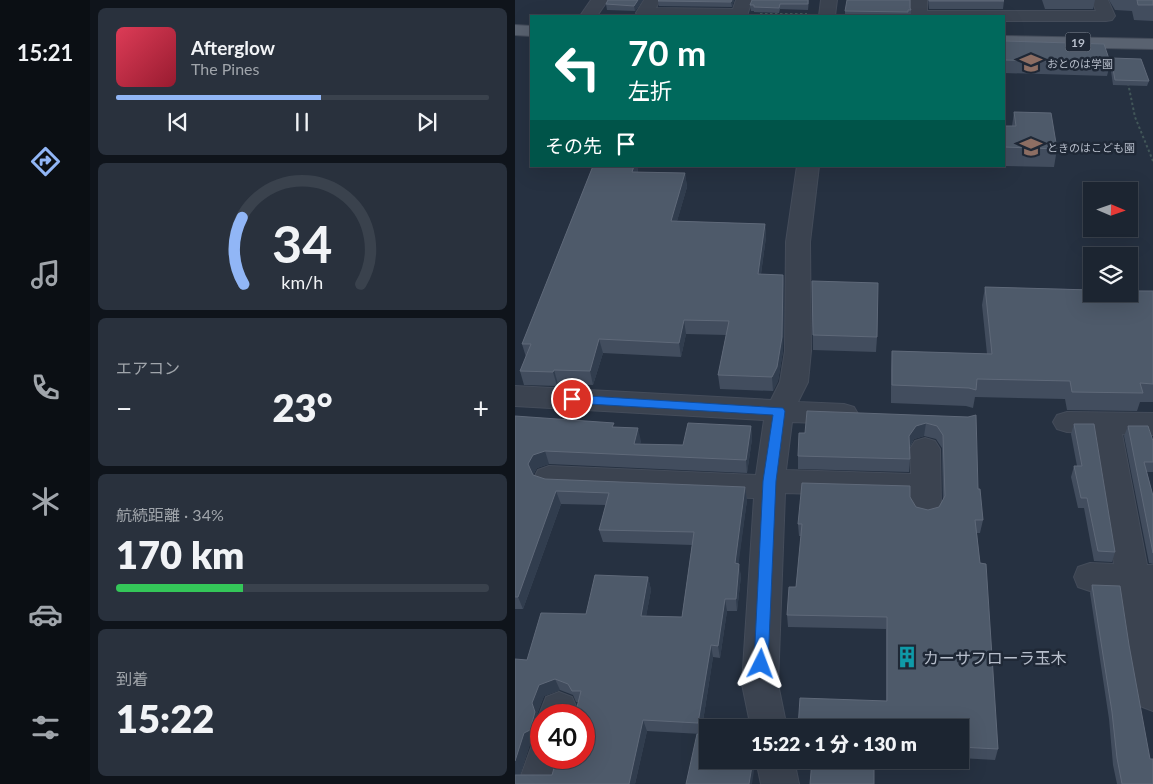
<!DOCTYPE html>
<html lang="ja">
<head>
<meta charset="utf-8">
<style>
  :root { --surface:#1c2531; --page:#29313d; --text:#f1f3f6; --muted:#a0a5ab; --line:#3a424d; --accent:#91b6f6 }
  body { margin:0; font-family:Lato,"Noto Sans JP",sans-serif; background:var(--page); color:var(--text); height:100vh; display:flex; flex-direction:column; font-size:19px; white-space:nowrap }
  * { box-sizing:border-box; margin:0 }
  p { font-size:16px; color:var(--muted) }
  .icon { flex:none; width:28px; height:28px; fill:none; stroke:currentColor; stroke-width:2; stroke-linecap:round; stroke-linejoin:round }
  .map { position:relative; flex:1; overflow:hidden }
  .drawer { display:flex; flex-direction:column; gap:8px; padding:8px; background:#0f141b; width:425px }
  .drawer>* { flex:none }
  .guide { position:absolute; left:15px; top:15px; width:475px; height:152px; border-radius:0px; box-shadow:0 5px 20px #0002,0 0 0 1px var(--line); background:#00695c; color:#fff; overflow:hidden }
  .needle { width:32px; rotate:92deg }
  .tools { position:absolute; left:568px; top:182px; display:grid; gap:10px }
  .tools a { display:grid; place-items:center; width:55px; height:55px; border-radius:0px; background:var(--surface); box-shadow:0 5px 20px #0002,0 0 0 1px var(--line); font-size:25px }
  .speed { position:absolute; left:15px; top:704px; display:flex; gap:10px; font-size:25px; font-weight:700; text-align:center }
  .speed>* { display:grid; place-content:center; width:65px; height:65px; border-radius:50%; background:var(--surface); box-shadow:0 5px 20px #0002,0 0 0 1px var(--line); line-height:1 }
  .speed .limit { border:8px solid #d22; background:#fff; color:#111 }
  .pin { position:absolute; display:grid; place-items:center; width:42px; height:42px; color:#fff; margin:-21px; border:2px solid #fff; border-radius:50%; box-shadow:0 1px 5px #0007 }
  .me { position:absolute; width:55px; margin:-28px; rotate:3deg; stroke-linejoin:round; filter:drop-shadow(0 0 4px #0008) }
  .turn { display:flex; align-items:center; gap:18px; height:105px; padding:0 15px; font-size:22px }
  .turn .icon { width:65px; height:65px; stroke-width:2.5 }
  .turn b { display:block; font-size:35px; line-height:42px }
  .then { display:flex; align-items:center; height:48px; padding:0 15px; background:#0003; gap:10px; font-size:19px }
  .big { font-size:38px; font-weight:800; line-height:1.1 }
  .drawer .widget { flex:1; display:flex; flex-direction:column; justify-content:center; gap:8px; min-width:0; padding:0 18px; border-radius:8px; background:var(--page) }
  .drawer .dial { align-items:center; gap:0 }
  .dial svg { height:130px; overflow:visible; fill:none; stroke:var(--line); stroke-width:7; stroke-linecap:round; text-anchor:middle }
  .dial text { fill:var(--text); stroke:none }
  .song { display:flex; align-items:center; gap:15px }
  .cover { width:60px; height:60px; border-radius:8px; background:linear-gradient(135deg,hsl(350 70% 55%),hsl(350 70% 35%)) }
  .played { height:5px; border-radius:2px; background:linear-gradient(90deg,var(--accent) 55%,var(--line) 55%) }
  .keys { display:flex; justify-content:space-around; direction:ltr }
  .heat { display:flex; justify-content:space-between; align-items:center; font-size:28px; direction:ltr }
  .charge { height:8px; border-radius:4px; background:linear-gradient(90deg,#34c759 34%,var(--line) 0) }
  .trip { position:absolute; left:184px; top:719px; width:270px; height:50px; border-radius:0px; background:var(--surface); box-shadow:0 5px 20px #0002,0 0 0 1px var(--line); font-weight:800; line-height:50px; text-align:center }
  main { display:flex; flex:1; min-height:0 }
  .tab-bar { display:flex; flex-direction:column; width:90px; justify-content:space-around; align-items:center; background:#0b0f14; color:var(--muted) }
  .tab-bar .icon { width:35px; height:35px }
  .tab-bar .current { color:var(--accent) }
  .tab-bar b { font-size:22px; color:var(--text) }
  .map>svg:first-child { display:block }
</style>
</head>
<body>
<main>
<nav class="tab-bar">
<b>15:21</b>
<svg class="icon current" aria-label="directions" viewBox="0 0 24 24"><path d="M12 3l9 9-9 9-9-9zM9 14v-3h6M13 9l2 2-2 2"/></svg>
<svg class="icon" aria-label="music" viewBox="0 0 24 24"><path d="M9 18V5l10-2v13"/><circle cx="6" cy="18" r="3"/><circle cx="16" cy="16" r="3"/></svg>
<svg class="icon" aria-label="phone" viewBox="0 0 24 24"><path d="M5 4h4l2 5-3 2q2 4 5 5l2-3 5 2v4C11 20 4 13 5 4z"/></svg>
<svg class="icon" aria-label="climate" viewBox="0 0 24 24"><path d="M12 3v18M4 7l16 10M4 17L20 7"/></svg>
<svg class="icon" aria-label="car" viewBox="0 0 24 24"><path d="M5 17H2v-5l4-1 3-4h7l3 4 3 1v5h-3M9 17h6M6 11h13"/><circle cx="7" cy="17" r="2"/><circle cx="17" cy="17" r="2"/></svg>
<svg class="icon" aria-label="filters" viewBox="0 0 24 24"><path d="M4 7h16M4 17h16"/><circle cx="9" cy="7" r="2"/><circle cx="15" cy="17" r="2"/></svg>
</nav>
<section class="drawer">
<div class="widget">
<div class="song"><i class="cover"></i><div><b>Afterglow</b><p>The Pines</p></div></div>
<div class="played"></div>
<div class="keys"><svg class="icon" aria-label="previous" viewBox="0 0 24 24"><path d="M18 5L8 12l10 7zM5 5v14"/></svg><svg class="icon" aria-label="pause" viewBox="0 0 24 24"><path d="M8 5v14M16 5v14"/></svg><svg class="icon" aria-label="next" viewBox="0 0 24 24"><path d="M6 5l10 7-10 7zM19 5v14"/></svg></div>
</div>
<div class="widget dial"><svg viewBox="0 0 100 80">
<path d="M14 69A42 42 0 1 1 86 69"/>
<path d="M14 69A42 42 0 0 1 13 28" stroke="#91b6f6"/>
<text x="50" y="56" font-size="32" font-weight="700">34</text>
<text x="50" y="72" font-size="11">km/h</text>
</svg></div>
<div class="widget"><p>エアコン</p>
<div class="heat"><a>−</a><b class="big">23°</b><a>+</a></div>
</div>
<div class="widget"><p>航続距離 · 34%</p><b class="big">170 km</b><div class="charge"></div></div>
<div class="widget"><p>到着</p><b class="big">15:22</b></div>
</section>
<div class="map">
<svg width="638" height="784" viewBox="0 0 638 784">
  <rect width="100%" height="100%" fill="#263141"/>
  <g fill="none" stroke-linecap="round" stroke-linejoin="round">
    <g stroke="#444c5a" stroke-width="2">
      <g id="minor">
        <path d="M76,0H93L82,16H65Z"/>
        <path d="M129,0H145L141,8L218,9L221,0H237L232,16H124L121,13Z"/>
        <path d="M306,0H322L320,16H304Z"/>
        <path d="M396,0H412V11H581L577,0H593L600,16L597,20L591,21H489V16H396Z"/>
        <path d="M282,166H304L295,242L296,351L293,382L283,402L329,404L339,407L343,414L339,421L329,424L277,422L271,470L396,474L395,449L400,441L410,438L420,441L425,449L426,509L422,518L411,521L400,518L396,509V497L270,493L263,684L272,728H236L227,684L239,498L34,490L23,486L19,478L23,470L34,466L241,475L249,420L0,406V386L256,400L265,382L270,351L271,242Z"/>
        <path d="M552,412L638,413V435L607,434L632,565H638V711L625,706L620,694L604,592L575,591L563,587L559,577L563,567L575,563L599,564L578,433L552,432L542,429L538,422L542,415Z"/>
        <path d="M44,692L57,697L62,709L60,715H26V721L24,715L31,697Z"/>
        <path d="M26,741V758H49L41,784H3L17,745Z"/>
        <path d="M241,760H279L284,784H246Z"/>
      </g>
    </g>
    <g stroke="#444c5a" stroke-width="2">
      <g id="major">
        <path d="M0,25L16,26V36L0,35Z"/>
        <path d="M489,36L638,39V49L489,46Z"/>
      </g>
    </g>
    <g stroke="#425759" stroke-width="2" stroke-dasharray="2.5 2.5" stroke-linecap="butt">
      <path d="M245,14H292"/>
      <path d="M613,83L620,117L638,161"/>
    </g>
    <use href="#minor" fill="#3b4350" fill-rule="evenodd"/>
    <use href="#major" fill="#596270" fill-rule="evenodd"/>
  </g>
  <g fill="#424d5e" fill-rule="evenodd">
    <path d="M128,0L120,11L92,10L91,4Z"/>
    <path d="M219,0L217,7L144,6L143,1Z"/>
    <path d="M294,0L293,10L265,9L264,13L239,12V11H236L235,5Z"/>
    <path d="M413,0H488L489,1L488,9H414Z"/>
    <path d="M527,0H580L578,9H530Z"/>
    <path d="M594,0H638V21L619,20L617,11L600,10Z"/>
    <path d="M395,8L396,10V16H330V11Z"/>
    <path d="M489,41L595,61L596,58L634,81L632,86L598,85L595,64L592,76L489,73Z"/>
    <path d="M499,112L542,149L539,167L489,166V126H497Z"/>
    <path d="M78,166H122L123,172L170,173L172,187L162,221L250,224L251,237L246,274L268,275L269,289L268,351L263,381L258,391L205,389L203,375L211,335L171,334L166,357L88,353L78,385L43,384L42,386L9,385L5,371L11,357L7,344Z"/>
    <path d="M297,281L362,337L361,352L298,350Z"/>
    <path d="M470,287L638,291V402H625L622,411L552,410L550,399L460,397L458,408L451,406L376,403V369L377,351L472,354L467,305Z"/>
    <path d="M0,416L100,427L126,441L125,444L168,445L236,426L237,439L232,473L34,464L22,468L18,475L30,479L230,487L232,500L223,564L226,576L222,611H212L205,658L198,657L186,734L132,731L120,784H0L12,660L71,614L133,577L136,590L131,616L167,617L177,545L88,542L84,530L91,505L46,504L8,609H0ZM45,690L58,695L61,702H63L69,758L37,775H5L15,744L21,741L26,723L22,714L29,696Z"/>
    <path d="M453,417L468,520L465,533H462L483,749L480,760L445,758V728L371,701V629L273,627L272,615L281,587L286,536H284L283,524L395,497L401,507L413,510L424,507L428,500L427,448L421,439L409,436L399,439L395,447V459L394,472L283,469V456L290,433Z"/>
    <path d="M559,424L600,552L597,562L579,561L569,508H563L556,477L559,466H562L556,434Z"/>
    <path d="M613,426L638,441V472H632L638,496V564L634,563L609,436Z"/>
    <path d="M577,585L614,645L638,784H602L598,765L594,719L575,593Z"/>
    <path d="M26,743V753L22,745Z"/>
    <path d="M297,760H444L442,769L400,767V762L359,760Z"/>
  </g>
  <g fill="#313d4e">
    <path d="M123,0H128L120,11L119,6Z"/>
    <path d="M217,0H219L217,7L216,2Z"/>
    <path d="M119,166H122L123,174L117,172Z"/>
    <path d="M170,173L172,187L158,235L156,221Z"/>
    <path d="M250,224L251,237L244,288L243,274Z"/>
    <path d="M268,275L269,289L268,351L263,381L258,391L257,377Z"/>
    <path d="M169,320L171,334L166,357L164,343Z"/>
    <path d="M84,339L88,353L78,385L75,371Z"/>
    <path d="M39,370L43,384L42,386L38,372Z"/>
    <path d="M411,423L409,436L399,439L393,449L394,436L401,426Z"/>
    <path d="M236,426L237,439L232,473L231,460Z"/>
    <path d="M123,428L126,441L122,455L119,444Z"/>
    <path d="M30,451L34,464L22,468L17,477L13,464L18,455Z"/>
    <path d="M230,487L232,500L222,576L220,563Z"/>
    <path d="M41,491L46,504L8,609L3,597Z"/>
    <path d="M224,564L226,576L222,611L221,599Z"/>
    <path d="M133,577L136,590L129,628L126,616Z"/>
    <path d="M210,599L212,611L205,658L203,646Z"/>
    <path d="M196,645L198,657L186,734L183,723Z"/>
    <path d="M40,679L45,690L29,696L22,714L26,723L21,741L15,744L2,784L0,783V761L17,703L24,685Z"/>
    <path d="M128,720L132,731L120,784H114Z"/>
    <path d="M238,760H239L240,765L237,784H234Z"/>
  </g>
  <g fill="#4e5a6a" stroke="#5f6979">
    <path d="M93,0H123L119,6L91,4Z"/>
    <path d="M144,0H217L216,2L143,1Z"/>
    <path d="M237,0H293V4H265L264,8L239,7V5H235Z"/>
    <path d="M332,0H395V8L396,10H393V12L330,11Z"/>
    <path d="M414,0H488L489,1H414Z"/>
    <path d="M622,0H638V5H623Z"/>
    <path d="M489,41L589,44L595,62L489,60Z"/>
    <path d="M596,58L626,59L634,81L600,80Z"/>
    <path d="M499,112L536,113L542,149L489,147V126H501Z"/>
    <path d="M78,166H119L117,172L170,173L156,221L250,224L243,274L268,275L267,337L262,367L257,377L203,375L214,321L169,320L164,343L84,339L75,371L39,370L38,372L5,371L16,344H7Z"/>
    <path d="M297,281L363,283L362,337L298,335Z"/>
    <path d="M470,287L576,290V294H614V291H638V384L625,383L628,393L557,392L555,381L462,379L461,390L454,388L377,385V351L477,354Z"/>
    <path d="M292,411L453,417L461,415L463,489H465L468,520H460L465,563L471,564L483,749L445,747V728H283L285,698L372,701V617L272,615L274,587H281L287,524H283L287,483L395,486V497L401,507L413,510L424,507L430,496L428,435L422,426L411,423L401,426L394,436L395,459L283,456L284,433H290Z"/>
    <path d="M0,416L99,423L97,427L123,428L119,444L168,445L173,423L236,426L231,460L30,451L18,455L13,464L18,475L30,479L230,487L220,563L224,564L221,599H210L203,646L196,645L183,723L128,720L114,784H0V775H37L42,758H69V715H60L66,691H57L53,684L40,679L24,685L17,703L20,712L15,730L9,733L0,761V659L12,660L26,613L71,614L80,575L133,577L126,616L167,617L179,532L84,530L94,493L41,491L3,597H0Z"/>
    <path d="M559,424H579L600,552L583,551L572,498H566L559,466H567Z"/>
    <path d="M613,426H633L638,441V462H629L638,496V553Z"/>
    <path d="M577,585L605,586L614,645L635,759H638V784H607L602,758L597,712Z"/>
    <path d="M182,734L192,736V760H238L234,784H171Z"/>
    <rect x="22" y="743" width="4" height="2"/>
    <path d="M297,760H359V784H295Z"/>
  </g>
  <path fill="#1a73e8" stroke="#114b97" d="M57,395L268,408L270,411L261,481L253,664L251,669L246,671L241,669L239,664L248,481L258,415L57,403L51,399Z"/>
  <defs>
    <g id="school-bare" transform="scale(1.725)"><path d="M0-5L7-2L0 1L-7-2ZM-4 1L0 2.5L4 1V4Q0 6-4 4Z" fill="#8d6e63" stroke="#1f2836" stroke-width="2.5" paint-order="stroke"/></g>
    <g id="building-bare" transform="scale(1.725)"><path d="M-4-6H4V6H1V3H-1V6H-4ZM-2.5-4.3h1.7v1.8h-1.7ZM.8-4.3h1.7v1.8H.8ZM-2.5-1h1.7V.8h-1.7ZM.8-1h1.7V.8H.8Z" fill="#0f9aa8" stroke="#1f2836" stroke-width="2.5" paint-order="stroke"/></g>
  </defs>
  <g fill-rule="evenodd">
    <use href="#school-bare" x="516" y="63"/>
    <use href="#school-bare" x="516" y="147"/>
    <use href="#building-bare" x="392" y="657"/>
  </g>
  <g text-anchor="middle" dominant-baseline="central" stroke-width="5" stroke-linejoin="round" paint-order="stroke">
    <g font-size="11" fill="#b7becb" stroke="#1f2836" text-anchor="start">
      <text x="532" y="63">おとのは学園</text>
      <text x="532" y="147">ときのはこども園</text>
    </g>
    <rect fill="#1f2836" stroke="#89919e" stroke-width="1" x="550.5" y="32.5" width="25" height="19" rx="4"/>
    <g font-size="12" font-weight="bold" fill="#b7becb">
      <text x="563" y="42">19</text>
    </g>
    <g font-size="16" fill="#b7becb" stroke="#1f2836" text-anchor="start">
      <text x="408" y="657">カーサフローラ玉木</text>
    </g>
  </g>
</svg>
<div class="tools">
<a><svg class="needle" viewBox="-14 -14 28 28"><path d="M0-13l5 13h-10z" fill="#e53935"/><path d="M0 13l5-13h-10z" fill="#a0a5ab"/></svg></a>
<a><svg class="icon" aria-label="layers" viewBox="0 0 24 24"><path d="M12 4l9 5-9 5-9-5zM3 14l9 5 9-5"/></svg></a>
</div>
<div class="speed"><div class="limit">40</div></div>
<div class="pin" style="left:57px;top:399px;background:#d93025"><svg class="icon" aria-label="arrive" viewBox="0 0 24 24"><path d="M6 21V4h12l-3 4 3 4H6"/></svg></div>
<svg class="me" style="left:246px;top:664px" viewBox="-20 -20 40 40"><path d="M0-17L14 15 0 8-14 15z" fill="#1a73e8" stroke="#fff" stroke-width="4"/></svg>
<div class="trip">15:22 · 1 分 · 130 m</div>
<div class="guide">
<div class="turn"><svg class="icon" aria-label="left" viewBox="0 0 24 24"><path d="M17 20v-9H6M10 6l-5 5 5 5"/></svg><div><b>70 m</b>左折</div></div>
<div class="then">その先<svg class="icon" aria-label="arrive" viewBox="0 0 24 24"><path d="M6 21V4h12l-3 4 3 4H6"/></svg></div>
</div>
</div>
</main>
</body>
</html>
